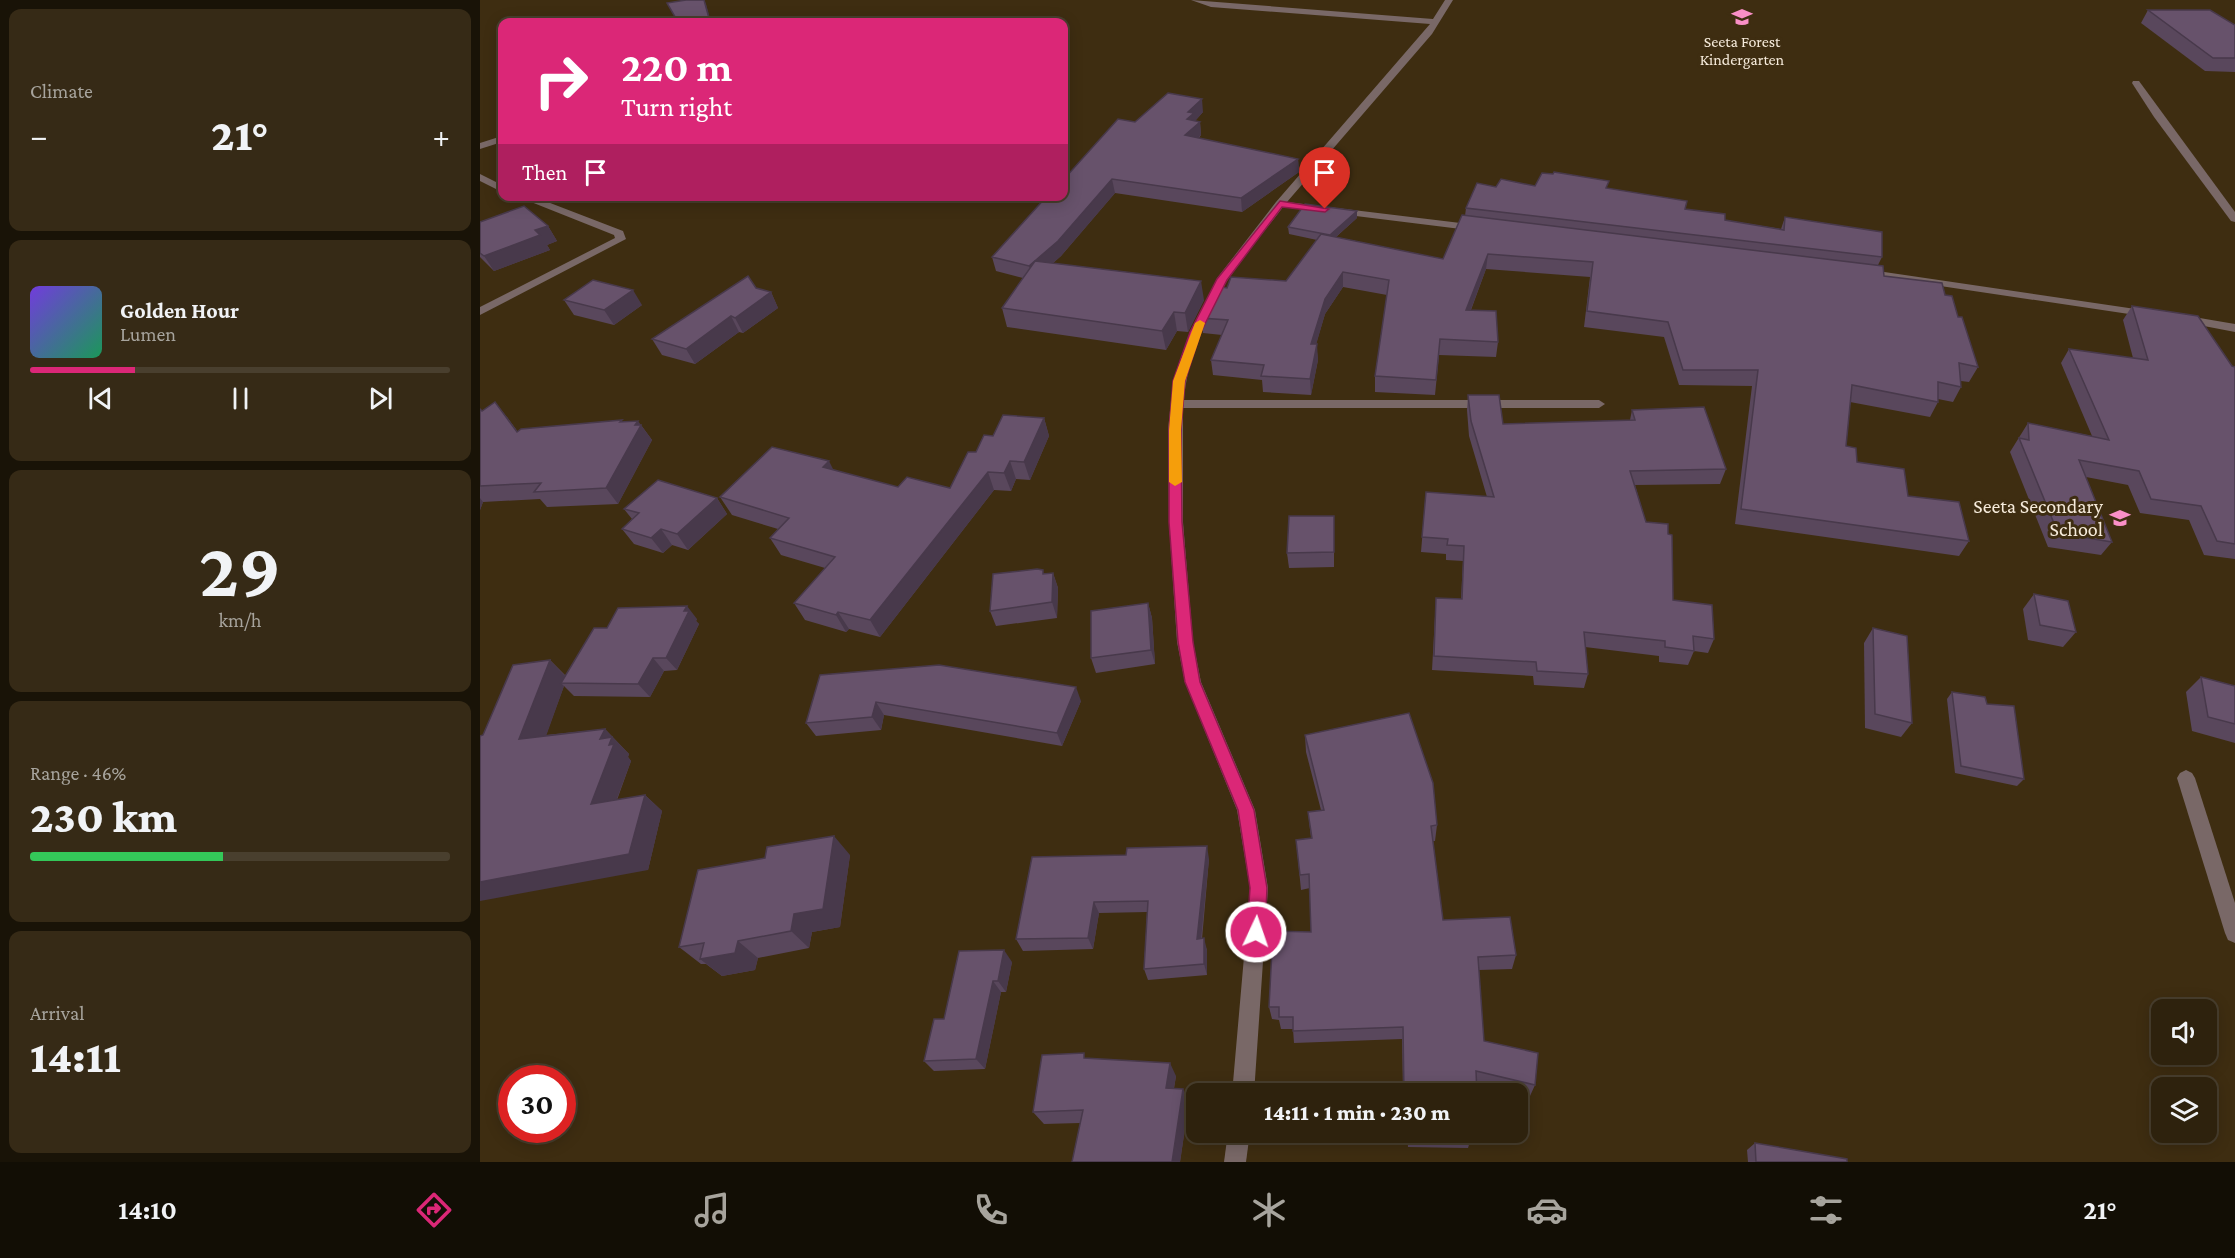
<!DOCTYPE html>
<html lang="en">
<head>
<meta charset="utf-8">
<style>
  :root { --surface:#2e220d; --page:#362a16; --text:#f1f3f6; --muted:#a7a49d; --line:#493f2e; --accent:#db2777 }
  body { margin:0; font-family:"Crimson Pro",serif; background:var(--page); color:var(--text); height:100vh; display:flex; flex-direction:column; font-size:22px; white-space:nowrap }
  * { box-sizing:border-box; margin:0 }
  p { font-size:20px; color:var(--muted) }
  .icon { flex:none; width:33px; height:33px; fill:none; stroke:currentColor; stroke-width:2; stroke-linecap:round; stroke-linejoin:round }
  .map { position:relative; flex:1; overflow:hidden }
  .drawer { display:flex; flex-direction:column; gap:9px; padding:9px; background:#191307; width:480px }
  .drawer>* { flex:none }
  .hud { position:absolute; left:18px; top:18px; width:570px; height:183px; border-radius:12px; box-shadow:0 3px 15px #0003,0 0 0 2px var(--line); background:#db2777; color:#fff; overflow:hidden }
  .controls { position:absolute; left:1671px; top:999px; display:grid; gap:12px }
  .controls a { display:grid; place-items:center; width:66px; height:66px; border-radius:12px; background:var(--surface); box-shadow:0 3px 15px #0003,0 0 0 2px var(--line); font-size:30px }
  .speed { position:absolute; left:18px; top:1065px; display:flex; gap:12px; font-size:30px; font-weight:700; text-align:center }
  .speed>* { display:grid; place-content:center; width:78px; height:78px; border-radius:50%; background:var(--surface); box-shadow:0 3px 15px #0003,0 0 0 2px var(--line); line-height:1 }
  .speed .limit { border:9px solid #d22; background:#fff; color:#111 }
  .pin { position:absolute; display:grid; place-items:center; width:51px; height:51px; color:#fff; margin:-62px -26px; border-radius:50% 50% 50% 0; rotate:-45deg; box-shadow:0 0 6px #0007 }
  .pin .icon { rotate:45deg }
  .me { position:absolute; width:66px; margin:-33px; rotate:3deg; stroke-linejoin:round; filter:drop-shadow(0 0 4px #0008) }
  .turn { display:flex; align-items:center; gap:21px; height:126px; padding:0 24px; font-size:27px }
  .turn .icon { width:78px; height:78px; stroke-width:2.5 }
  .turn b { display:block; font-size:42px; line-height:51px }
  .then { display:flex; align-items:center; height:57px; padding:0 24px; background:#0003; gap:12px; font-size:22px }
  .big { font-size:45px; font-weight:800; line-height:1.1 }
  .drawer .tile { flex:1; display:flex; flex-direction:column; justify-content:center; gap:9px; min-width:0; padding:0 21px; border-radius:12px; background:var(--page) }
  .drawer .dial { align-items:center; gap:0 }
  .dial b { font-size:78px; line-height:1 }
  .song { display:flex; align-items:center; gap:18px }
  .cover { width:72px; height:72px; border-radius:9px; background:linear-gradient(135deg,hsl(260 70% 55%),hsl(150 70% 35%)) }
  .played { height:6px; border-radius:3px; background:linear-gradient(90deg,var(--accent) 25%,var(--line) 25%) }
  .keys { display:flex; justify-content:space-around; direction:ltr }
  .heat { display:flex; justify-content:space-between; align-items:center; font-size:33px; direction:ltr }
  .charge { height:9px; border-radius:4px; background:linear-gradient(90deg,#34c759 46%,var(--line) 0) }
  .trip { position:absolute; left:706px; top:1083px; width:342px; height:60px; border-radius:12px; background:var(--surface); box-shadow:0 3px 15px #0003,0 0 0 2px var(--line); font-weight:800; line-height:60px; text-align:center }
  .tabs { display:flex; height:96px; justify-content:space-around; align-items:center; background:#120e05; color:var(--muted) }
  .tabs .icon { width:42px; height:42px }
  .tabs .active { color:var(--accent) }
  .tabs b { font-size:27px; color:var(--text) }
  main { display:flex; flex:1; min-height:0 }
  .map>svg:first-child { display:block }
</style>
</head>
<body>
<main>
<section class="drawer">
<div class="tile"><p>Climate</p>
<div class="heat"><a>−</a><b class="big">21°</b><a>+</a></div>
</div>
<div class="tile">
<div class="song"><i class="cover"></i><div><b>Golden Hour</b><p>Lumen</p></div></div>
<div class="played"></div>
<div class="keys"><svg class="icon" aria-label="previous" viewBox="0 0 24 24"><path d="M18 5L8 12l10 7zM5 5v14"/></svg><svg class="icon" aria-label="pause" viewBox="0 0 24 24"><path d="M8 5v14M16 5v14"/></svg><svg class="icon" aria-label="next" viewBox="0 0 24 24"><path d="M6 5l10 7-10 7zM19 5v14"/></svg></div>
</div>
<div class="tile dial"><b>29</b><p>km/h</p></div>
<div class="tile"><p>Range · 46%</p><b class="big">230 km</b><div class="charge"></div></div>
<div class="tile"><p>Arrival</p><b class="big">14:11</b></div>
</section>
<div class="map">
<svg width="1755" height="1162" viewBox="0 0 1755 1162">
  <rect width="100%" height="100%" fill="#3e2d11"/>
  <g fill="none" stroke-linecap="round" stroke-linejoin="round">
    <g fill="#796867" fill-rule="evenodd">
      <path d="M711,0L953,19L965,0H973L952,34L807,202L997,225L1002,228L997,231L803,207C785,231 765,254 749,278C728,308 706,364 704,400H1119L1125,404L1119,408H703V522L713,642L721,682L775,810L788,888L774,1094H752L770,888L757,810L705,682L697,642L689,522L688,430L693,381L710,332L738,277L796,202L950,24L731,7Z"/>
      <path d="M1653,81H1659L1755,212V222L1751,221L1674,117L1652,83Z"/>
      <path d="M22,136V142L0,149V143Z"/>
      <path d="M0,174L22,185V192L0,181Z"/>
      <path d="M36,196H52L143,231L146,239L0,315V307L135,238L134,235Z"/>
      <path d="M1384,269L1669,311L1675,314L1669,317L1380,274L1378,272Z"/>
      <path d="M1702,315L1755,324V332L1698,321V317Z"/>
      <path d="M1706,770L1712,773L1715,778L1755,903V943L1748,940L1745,933L1697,778L1700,773Z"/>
      <path d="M748,1132H770L766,1162H744Z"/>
    </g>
  </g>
  <g fill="#59475c">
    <path d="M1668,10L1755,25V72L1725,71L1661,23Z"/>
    <path d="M723,112L715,121L720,122L721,135L719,138L818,159L819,172L762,212L635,193L581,256L573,263L724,300L708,332L697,331L686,350L527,327L522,308L543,278L516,271L512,257L655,122Z"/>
    <path d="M1055,186L1128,188L1245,220L1301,229L1305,217L1402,257L1398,265L1404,276L1465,295L1478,317L1498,367L1489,382L1481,381V387L1473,402L1458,399V402L1450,417L1370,402L1366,446L1377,462L1428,496L1489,541L1479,556L1255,524L1272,386L1199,385L1184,337L1104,327L1110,277L1006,269L991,310L1018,342L1016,357L959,355L955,395L895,392V376L907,295L863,287L845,314L836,344L838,360L831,395L783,392L782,380L733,375L731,360L742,335L723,333L721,318L747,288L806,281L837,240L809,234L808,227L877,218L856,237L963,259L985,216L986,208L1016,187Z"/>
    <path d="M0,222L68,226L77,241L67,245L70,250L14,271L0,257Z"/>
    <path d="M276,288L291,292L298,308L263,333L259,332L215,364L182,355L172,339Z"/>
    <path d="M84,300L162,305L134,325L94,315Z"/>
    <path d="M1652,306L1752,366L1755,367V559L1724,555L1709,520L1660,513L1648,485L1606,477L1632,542L1621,555L1568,547L1530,452L1548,423L1612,436L1581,363L1589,349L1653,358L1643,320Z"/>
    <path d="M988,395L1023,424L1150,420L1152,410L1246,469L1240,484L1155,485L1166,522L1188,534L1193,600L1234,639L1228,653L1214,651L1208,665L1179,662V656L1105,647L1108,674L1104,688L1054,685L1053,676L952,670L956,598L981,599L983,561L966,560V554L941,552L946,492L1007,497L989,436L987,410Z"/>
    <path d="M0,409L2,411L27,417L38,432L143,422L161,425L172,440L138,504L67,507L60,499L3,502L0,510Z"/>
    <path d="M564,418L569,436L550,480L536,479L531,491L514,490L400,637L369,629L366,632L325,620L314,603L345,568L301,555L290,538L298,529L252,515L240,497L354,470L418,487L470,488L496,452L513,436Z"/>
    <path d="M237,498L247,514L208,550L192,545L183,553L154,544L142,529L152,519L144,509Z"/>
    <path d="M854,516V567L809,568L807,553Z"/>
    <path d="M565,573H573L578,588L577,618L516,626L510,611Z"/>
    <path d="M1554,594L1596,632L1583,647L1548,640L1543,609Z"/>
    <path d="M668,603L672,618L675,664L616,673L611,658Z"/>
    <path d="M217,619L216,621L219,624L197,670L184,671L170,697L94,696L84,686L66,735L125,729L149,754L148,757L151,761L137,800L165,795L182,811L168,870L3,735L70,660L86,676L127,628Z"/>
    <path d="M1393,628L1432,723L1421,737L1385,728L1384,643Z"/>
    <path d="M340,675L601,701L582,746L404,715L401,730L336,736L326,723Z"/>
    <path d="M1721,677L1755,686V743L1712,731L1706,692Z"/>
    <path d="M1472,692L1507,704L1544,779L1537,786L1475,773L1467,699Z"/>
    <path d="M825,735L957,825L955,841H953L963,920L1036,955L1032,969L999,970L1004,1041L1055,1085L1050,1096L996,1083L997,1094H923L922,1039L814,1043L813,1029H801L799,1020L792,1019L789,1007L831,932L830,888L821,890L816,840L831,838L828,812L841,810L826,752Z"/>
    <path d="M370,855L360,927L332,932L329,948L278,958L275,970L242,976L226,964H221L199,947Z"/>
    <path d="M552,857L729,859L722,939L727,950V975L668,980L664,969L667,912L619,913L613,949L543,951L536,939Z"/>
    <path d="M532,962L526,992H521L505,1069L454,1071L444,1061L464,1019Z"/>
    <path d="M607,1058L696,1076L694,1088L709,1101L700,1162H592L600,1123L564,1124L553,1112Z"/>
    <path d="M927,1132H991V1138L988,1148L928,1147Z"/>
    <path d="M1275,1143L1367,1162H1268L1267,1150Z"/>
  </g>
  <g fill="#48394b">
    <path d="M224,0L226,4L231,22H230Z"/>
    <path d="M722,99L723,112L715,121L720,122L721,135L707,148L705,135L708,112Z"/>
    <path d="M818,159L819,172L762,212L761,198Z"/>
    <path d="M632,179L635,193L581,256L553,281L549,266Z"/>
    <path d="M877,211V218L850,242V235Z"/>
    <path d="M68,226L77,241L67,245L70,250L14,271L4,256L55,230Z"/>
    <path d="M1008,254L1006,269L985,325L986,310Z"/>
    <path d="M863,272V287L845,314L832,359L831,344L845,299Z"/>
    <path d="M721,281L724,300L708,332L705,313Z"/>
    <path d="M153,290L162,305L134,325L124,310Z"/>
    <path d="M291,292L298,308L263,333L255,318Z"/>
    <path d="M694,312L697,331L686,350L682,331Z"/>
    <path d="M251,316L259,332L215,364L206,349Z"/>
    <path d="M837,344L838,360L831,395L830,379Z"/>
    <path d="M15,402L27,417L49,448L37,432Z"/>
    <path d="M564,418L569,436L550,480L544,462Z"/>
    <path d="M158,421L172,440L138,504L126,488Z"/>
    <path d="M349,461L358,479L343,467Z"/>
    <path d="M530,461L536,479L531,491L524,473Z"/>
    <path d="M508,472L514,490L400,637L390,620Z"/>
    <path d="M0,498L3,502L0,510Z"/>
    <path d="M237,498L247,514L208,550L197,534Z"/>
    <path d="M181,529L192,545L183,553L171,538Z"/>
    <path d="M573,573L578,588L577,618L572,602Z"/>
    <path d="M668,603L672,618L675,664L671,650Z"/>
    <path d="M207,606L217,619L216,621L219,624L197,670L186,658Z"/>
    <path d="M358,612L369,629L366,632L356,615Z"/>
    <path d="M173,658L184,671L170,697L158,684Z"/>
    <path d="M70,660L87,678L81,683L84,686L59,756L39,739Z"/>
    <path d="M596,687L601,701L582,746L577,733Z"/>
    <path d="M396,702L404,715L401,730L392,717Z"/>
    <path d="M125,729L149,754L148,757L151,761L129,820L111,804L120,739Z"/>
    <path d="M165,795L182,811L168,870L0,901V882Z"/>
    <path d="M354,836L370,855L360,927L332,932L329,948L311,931L314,914Z"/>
    <path d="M727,846L729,859L720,950L717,939Z"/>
    <path d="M614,902L619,913L613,949L608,938Z"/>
    <path d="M724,938L727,950V975L724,964Z"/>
    <path d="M258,941L278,958L275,970L242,976L220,959Z"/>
    <path d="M524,950L532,962L526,992L518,981Z"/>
    <path d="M513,981L521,992L505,1069L496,1059Z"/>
    <path d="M690,1063L696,1076L692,1100L686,1088Z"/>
    <path d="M703,1089L709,1101L700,1162H692Z"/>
  </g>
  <g fill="#67526b" stroke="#48394b" stroke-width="1.5">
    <path d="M206,0H224L230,22H198L187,3Z"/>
    <path d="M1668,10H1730L1755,25V58H1733Z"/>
    <path d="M688,93L722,99L708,112L714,113L707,119L720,122L705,135L818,159L761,198L632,179L578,241L549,266L512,257L567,196H584V179L638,119L655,122Z"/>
    <path d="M1074,172L1129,181L1126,188L1207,201L1205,209L1245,214V220L1304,230L1305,217L1402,232V257L986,208L997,183L1016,187L1021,179L1055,186L1062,173L1073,174Z"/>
    <path d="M825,204L877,211L850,235L808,227Z"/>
    <path d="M44,206L68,226L55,230L60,235L4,256L0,253V222Z"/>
    <path d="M982,215L1403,266L1404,276L1462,283L1465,295L1472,296L1478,317H1482L1498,367L1479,363L1481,387L1458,382V402L1372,385L1366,446L1376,448L1377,462L1424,469L1428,496L1479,502L1489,541L1261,509L1278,370H1203L1188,322L1107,311L1113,262L1008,254L986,310L1016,311L1018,342L960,339L956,380L895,376L909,280L863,272L845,299L831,344H837L830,379L781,376L784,365L731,360L748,320L721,318L736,286L747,288L751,277L806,281L841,234L963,259Z"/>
    <path d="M555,261L721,281L705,313L694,312L682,331L522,308Z"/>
    <path d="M268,276L276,288L291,292L255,318L251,316L206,349L172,339Z"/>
    <path d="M113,280L153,290L124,310L84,300Z"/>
    <path d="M1652,306L1718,316L1752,366L1755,367V544L1737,541L1721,506L1671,499L1659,471L1599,460L1632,542L1578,533L1539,438L1549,440L1548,423L1629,440L1589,349L1668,360Z"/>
    <path d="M988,395H1019L1023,424L1155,420L1152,410L1224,407L1246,469L1150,471L1166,522L1188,524V534L1192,535L1193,600L1232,605L1234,639L1213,636L1214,651L1185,647V641L1104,632L1108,674L1057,671L1056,662L954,656L956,598L982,599L984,546L967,545L968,539L942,537L946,492L1014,497L991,421Z"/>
    <path d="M15,402L37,432L41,429L142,420L140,422L158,421L155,425H161L126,488L54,492L61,483L0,486V409L2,411Z"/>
    <path d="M523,415L564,418L544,462L530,461L524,473L508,472L390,620L358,612L356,615L314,603L355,557L290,538L309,518L240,497L292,447L349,461L343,467L418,487L427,477L470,488L488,452H496L504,435L513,436Z"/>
    <path d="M178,480L237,498L197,534L181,529L171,538L142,529L159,513L144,509Z"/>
    <path d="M809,516H854V552L807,553Z"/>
    <path d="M557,569L563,570V574L573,573L572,602L510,611L513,574Z"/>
    <path d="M1554,594L1588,601L1596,632L1560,625Z"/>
    <path d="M668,603L671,650L611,658V611Z"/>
    <path d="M207,606L204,611H209L186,658H173L158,684L81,683L114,628H127L138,608Z"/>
    <path d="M1393,628L1427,636L1432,723L1395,714Z"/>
    <path d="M70,660L39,739L125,729L120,739L132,737L129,745L134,744L111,804L165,795L149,854L0,882V736L3,735L33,665Z"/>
    <path d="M459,665L596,687L577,733L396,702L392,717L326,723L340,675Z"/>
    <path d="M1721,677L1755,686V724L1728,717Z"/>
    <path d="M1472,692L1505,697L1507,704L1534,706L1544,779L1481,766Z"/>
    <path d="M929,713L953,783L957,825L951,826L963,920L1030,917L1036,955L998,957L1004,1041L1058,1053L1055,1085L996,1071L997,1094H924L923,1027L813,1031V1017H799V1007H789L793,931L831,932L829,874L820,875L816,840L832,838L828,812L844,810L825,735Z"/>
    <path d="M354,836L343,909L314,914L311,931L258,941L255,953L220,959L224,943L199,947L218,870L285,858L287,847Z"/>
    <path d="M727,846L717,939L724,938V964L664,969L668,901L614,902L608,938L536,939L552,857L646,855L647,848Z"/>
    <path d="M524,950L518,981H513L496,1059L444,1061L454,1019H464L479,951Z"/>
    <path d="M604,1053V1058L690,1063L686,1088L703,1089L692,1162H592L603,1110L553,1112L562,1055Z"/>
    <path d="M929,1132H991V1138L929,1137Z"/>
    <path d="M1275,1143L1367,1159V1162H1276Z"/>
  </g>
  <path fill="#db2777" stroke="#8e194d" stroke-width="1.5" d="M800,201L849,209L845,212L802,207L747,280L721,332L705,381L701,430L702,522L713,642L720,682L774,810L787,888L785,932L782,938L776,940L770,938L767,932L770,888L758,810L705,682L698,642L689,522V430L693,381L710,332L737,279Z"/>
  <path fill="#f59e0b" d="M720,320L725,323L705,381L701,430L702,482L695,486L689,482V430L693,381L715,323Z"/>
  <defs>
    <g id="school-bare" transform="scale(1.62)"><path d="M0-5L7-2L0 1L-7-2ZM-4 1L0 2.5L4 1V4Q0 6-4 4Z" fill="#fa8fc7" stroke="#3e2d11" stroke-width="2.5" paint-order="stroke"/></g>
  </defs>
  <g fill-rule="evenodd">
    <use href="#school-bare" x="1262" y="17"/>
    <use href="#school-bare" x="1640" y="518"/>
  </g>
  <g text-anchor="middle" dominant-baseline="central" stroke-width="6" stroke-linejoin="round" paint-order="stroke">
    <g font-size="16" fill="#f6ebdb" stroke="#3e2d11">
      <text x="1262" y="41">Seeta Forest<tspan x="1262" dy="18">Kindergarten</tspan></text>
    </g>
    <g font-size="20" fill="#f6ebdb" stroke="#3e2d11" text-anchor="end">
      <text x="1623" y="506">Seeta Secondary<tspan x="1623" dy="23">School</tspan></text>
    </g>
  </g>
</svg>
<div class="controls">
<a><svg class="icon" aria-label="sound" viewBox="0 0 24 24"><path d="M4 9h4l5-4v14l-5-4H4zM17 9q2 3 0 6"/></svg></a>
<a><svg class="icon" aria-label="layers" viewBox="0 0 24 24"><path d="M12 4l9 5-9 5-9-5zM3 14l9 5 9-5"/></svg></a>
</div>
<div class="speed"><div class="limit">30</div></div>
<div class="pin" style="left:845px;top:209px;background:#d93025"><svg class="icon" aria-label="arrive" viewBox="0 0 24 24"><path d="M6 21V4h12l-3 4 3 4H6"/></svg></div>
<svg class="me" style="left:776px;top:932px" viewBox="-20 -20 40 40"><circle r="17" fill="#db2777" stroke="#fff" stroke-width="3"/><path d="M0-11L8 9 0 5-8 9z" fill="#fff"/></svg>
<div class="trip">14:11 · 1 min · 230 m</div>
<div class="hud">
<div class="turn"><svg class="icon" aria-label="right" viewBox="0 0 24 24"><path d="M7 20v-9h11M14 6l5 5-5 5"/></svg><div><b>220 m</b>Turn right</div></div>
<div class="then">Then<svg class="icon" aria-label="arrive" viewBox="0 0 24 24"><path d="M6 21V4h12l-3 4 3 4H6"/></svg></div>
</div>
</div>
</main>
<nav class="tabs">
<b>14:10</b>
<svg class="icon active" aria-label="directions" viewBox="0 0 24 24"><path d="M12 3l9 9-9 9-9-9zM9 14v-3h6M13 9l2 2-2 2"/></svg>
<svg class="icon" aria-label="music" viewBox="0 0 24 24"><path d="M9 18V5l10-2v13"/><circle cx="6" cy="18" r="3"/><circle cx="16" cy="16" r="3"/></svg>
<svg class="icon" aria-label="phone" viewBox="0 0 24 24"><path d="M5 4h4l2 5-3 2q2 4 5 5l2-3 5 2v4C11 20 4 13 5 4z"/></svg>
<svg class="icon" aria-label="climate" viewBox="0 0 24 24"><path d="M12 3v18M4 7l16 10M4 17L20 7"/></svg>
<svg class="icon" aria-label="car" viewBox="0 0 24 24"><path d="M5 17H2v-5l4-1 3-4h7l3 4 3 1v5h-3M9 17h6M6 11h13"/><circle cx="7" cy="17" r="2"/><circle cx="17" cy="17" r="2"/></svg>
<svg class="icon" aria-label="filters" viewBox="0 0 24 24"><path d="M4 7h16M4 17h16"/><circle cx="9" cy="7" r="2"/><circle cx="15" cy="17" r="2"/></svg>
<b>21°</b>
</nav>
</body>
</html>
